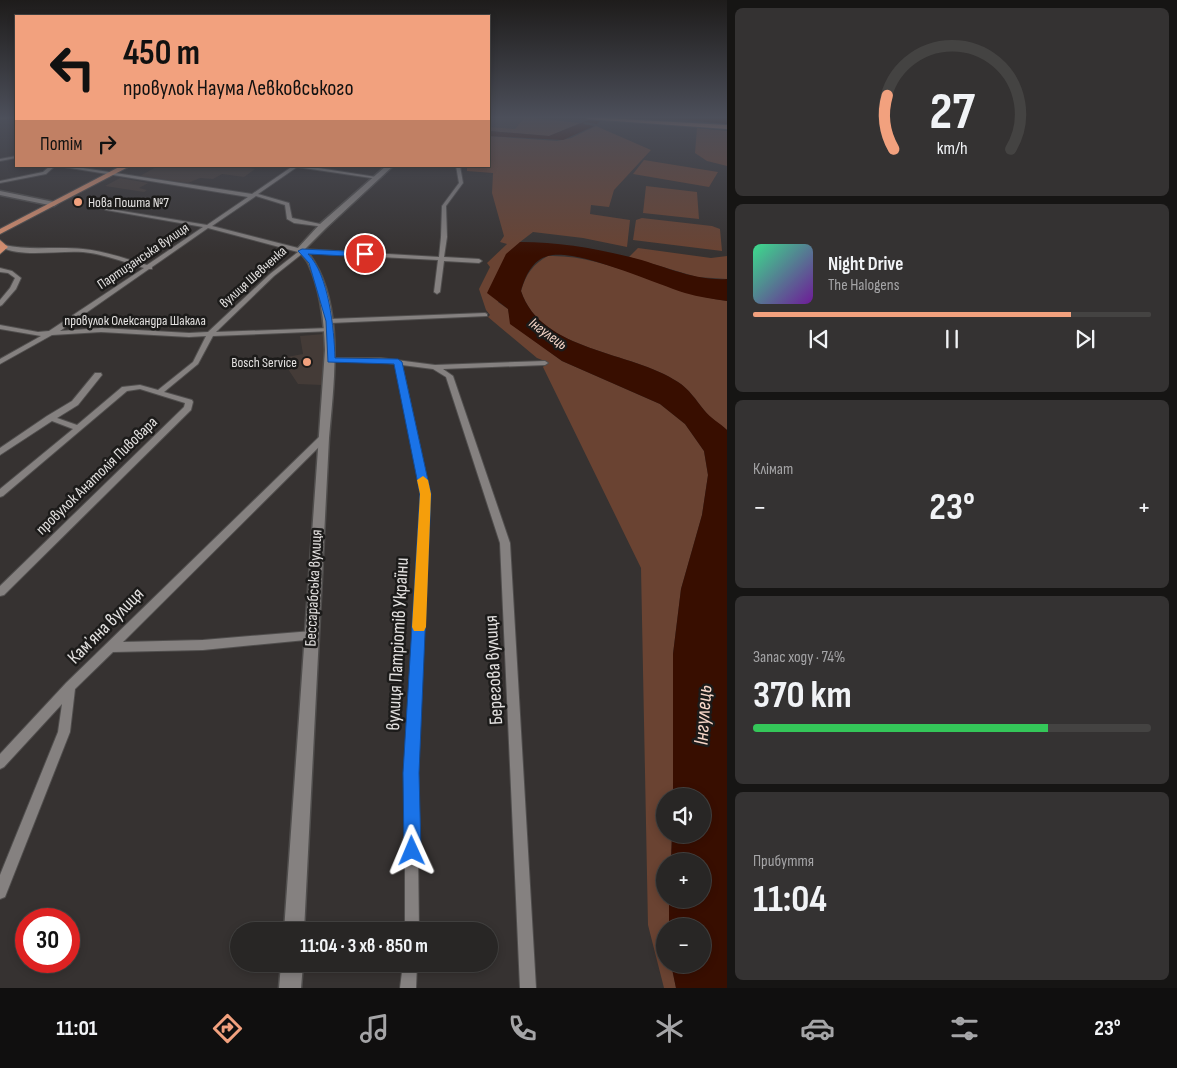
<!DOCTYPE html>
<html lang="uk">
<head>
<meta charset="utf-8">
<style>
  :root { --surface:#282625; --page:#343232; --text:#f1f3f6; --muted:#a5a5a7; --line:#444342; --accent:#f2a17e }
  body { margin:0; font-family:"Sofia Sans Condensed",sans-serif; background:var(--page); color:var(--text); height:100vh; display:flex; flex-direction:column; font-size:19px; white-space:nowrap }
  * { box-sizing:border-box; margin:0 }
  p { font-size:16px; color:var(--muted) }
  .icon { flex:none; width:28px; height:28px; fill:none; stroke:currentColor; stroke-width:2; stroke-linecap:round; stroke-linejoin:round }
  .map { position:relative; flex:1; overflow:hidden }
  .sheet { display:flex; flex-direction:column; gap:8px; padding:8px; background:#161514; width:450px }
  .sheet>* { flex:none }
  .banner { position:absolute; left:15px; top:15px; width:475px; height:152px; border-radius:0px; box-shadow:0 2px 8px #0003,0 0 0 1px var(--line); background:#f2a17e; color:#111; overflow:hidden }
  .tools { position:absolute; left:656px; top:788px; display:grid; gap:10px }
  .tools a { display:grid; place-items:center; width:55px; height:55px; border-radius:50%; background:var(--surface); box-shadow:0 2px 8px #0003,0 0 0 1px var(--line); font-size:25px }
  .speed { position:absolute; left:15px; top:908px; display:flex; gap:10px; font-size:25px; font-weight:700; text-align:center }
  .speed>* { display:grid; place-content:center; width:65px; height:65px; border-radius:50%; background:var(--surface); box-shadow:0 2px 8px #0003,0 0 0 1px var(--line); line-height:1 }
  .speed .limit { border:8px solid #d22; background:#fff; color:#111 }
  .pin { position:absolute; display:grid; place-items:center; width:42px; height:42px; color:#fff; margin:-21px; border:2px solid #fff; border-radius:50%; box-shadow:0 1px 5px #0007 }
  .me { position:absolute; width:55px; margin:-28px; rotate:359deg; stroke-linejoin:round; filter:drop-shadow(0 0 4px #0008) }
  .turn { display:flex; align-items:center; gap:18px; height:105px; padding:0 25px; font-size:22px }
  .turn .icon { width:65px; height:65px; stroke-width:2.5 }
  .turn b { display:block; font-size:35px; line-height:42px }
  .then { display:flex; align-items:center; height:48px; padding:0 25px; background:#0003; gap:10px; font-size:19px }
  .big { font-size:38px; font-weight:700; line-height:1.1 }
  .sheet .card { flex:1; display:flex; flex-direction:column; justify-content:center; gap:8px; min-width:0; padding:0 18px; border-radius:8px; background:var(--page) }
  .sheet .dial { align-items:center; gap:0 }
  .dial svg { height:130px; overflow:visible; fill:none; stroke:var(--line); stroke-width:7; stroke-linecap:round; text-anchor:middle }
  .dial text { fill:var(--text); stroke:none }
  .song { display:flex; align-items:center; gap:15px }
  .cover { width:60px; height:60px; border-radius:8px; background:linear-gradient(135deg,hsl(150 70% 55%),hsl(280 70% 35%)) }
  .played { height:5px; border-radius:2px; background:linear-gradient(90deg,var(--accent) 80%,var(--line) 80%) }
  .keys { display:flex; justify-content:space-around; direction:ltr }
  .heat { display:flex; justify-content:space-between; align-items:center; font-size:28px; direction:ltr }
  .charge { height:8px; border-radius:4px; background:linear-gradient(90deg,#34c759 74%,var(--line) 0) }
  .trip { position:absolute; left:230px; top:922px; width:268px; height:50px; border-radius:25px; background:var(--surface); box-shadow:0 2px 8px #0003,0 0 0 1px var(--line); font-weight:700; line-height:50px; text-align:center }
  .tab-bar { display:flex; height:80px; justify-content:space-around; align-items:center; background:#100f0f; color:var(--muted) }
  .tab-bar .icon { width:35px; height:35px }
  .tab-bar .on { color:var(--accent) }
  .tab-bar b { font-size:22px; color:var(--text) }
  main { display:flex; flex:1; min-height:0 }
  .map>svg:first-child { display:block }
</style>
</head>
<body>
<main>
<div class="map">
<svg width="727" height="988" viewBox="0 0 727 988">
  <rect width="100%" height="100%" fill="#363231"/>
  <g fill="#443b37">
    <path d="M489,117H525L515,129L489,127Z"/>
    <path d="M158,166H237L255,169L244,177L222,174L213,179L200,178L188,183L140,176Z"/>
    <path d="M120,178L148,183L139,188L147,190L144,192L105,186Z"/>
    <path d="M324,334L325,362L322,385L298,384L286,366L287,357L303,354L300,336Z"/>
  </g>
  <g fill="#6a4332">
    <path d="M525,117L580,123L549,136L489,131V127L515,129Z"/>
    <path d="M596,126L651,150L614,190L609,207L591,205L590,214L630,220L627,247L583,238L533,232L520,242L498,302L508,309L511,324L562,361L660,404L685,424L704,451L708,475L702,515L681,589L673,654V796H665V834H672L671,861H665V899H669V926H665V964H671L676,988H664L648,925L641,568L543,367L547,362L537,358L488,317L490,315L486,310L479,289L490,267L487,263L507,244L500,242L504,236L492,193L493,173L467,171V166H489V136L557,141L571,138Z"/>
    <path d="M697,128L727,131V166L707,161L695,153Z"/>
    <path d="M644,160L718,172L709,187L633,174Z"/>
    <path d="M646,186L697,192L699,219L643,213Z"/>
    <path d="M642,218L712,226L720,229L722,251L633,240L636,220Z"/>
    <path d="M638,248L711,258L727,256V279L697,277L629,257Z"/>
    <path d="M548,256C608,254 667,293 727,301V430C720,424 710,418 704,410C696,400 689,389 678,382C632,351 541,352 521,291C526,274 533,264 548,256Z"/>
  </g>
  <g fill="#380e00">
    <path d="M653,117H727V124Z"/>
    <path d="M591,119L600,121L597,124L584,122L583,124L594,126L563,140L489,136V131L549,136Z"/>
    <path d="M520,242C558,242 593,248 630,257C663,265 693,281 727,279V301C713,299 699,297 685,293C655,284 577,248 548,256C532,260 525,277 521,291C541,352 632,351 678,382C689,389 696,400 704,410C710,418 720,423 727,430V988H676L671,964H702V926H669V899H702V861H671L672,834H702V796H673V654L681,589L702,515L708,475L704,451L685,424L660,404L562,361L510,324L508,309L487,293L506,254Z"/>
  </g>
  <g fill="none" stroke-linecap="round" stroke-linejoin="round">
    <g stroke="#504e4d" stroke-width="2">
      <g id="minor">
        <path d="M0,117H16L0,119Z"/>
        <path d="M16,156V158L0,161V159Z"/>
        <path d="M50,166H55L46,174L0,183V181L43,172Z"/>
        <path d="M58,166H70L252,194L293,166H306L376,177L378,179L297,167L258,194L289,203L292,218L325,225V227L294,223L287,219L285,205L256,196L212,226L302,249L439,257L441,237L442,206L459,183L456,166H460L463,183L446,206L447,237L444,257L479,259L482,261L479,263L444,261L440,292L437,294L434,292L438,260L303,253L274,276L216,332L330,328L333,330L332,331L213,336L198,364L164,392L192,400L193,402L191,410L4,595L0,596V586L184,407L185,403L140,389L127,391L3,496L0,497V489L73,429L52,421L0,455V448L47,416L72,401L95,373H101L102,375L78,405L57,418L77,425L122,387L140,385L158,390L193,362L206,336L189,337L101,332L52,335L0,364V359L41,336L0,329V325L38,332L49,331L144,268C124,262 104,254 83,252C59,250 22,258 1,247L4,245C30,251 56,246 83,249C105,251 126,259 147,265L203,227L106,210L104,209V208L207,225L248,197ZM208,228L298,252L270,274L208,332L189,333L101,328L60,331L149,269H152V267Z"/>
        <path d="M0,268L12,271L21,278L16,289L2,305L0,306V300L10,288L15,278L8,273L0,272Z"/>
        <path d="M485,313L487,314V316L330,323L327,321L330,319Z"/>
        <path d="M331,358H381L435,365L545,361L548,363L545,365L443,369L453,376L510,543L536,988H520L500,543L446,377L433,369L402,365L430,494L417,773L419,931H405V773L422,494L395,364L381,362L329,361V359Z"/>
        <path d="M323,435L326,436L327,438L326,440L123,642L203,640L312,631L316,633L317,636L316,639L203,650L113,652L75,689L70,732L5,897L0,899V875L58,732L62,704L4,767L0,769V754L66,683L320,436Z"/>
        <path d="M403,964H417L416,988H400Z"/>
      </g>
    </g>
    <g stroke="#504e4d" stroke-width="3">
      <path id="tertiary" d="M0,191L54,202L57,204L54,206L0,195Z"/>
    </g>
    <g stroke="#504e4d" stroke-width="3">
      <g id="secondary">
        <path d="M386,166H393L326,228L305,249C346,297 334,380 329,438L304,931H284L325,350C324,321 321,291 309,265C307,259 301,254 297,249L320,224Z"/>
        <path d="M281,964H303L301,988H279Z"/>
      </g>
    </g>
    <g stroke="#504e4d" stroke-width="2">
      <g id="trunk">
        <path d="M585,117L727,125V129L588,119Z"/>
        <path d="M121,166H130L0,234V229Z"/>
        <path d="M0,240L8,247L0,254Z"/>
      </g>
    </g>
    <use href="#minor" fill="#858180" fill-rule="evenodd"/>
    <use href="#tertiary" fill="#858180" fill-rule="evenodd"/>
    <use href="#secondary" fill="#858180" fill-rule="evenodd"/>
    <use href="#trunk" fill="#d89070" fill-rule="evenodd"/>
  </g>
  <linearGradient id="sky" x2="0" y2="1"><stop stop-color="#1e1c1b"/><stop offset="0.46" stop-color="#4c4f5a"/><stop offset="1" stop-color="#4c4f5a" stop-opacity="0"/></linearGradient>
  <rect width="727" height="255" fill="url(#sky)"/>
  <path fill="#1a73e8" stroke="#114b97" d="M302,249L365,252L368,254L365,257L308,254C329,275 334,329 335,358L398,359L402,362L431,494L419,773L421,851L419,857L412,860L406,857L404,851L403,773L420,494L394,364L328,362L326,321L309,263L298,251Z"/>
  <path fill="#f59e0b" d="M423,476L428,480L431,494L426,627L424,631H414L412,627L420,494L417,480Z"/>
  <g fill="#f2a17e" stroke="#1c1b1a" stroke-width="2">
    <circle cx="78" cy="202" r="5"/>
    <circle cx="307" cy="362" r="5"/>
  </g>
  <g text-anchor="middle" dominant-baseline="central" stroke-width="5" stroke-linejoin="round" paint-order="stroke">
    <g font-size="14" fill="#e3e1e0" stroke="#1c1b1a" text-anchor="start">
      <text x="88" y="202">Нова Пошта №7</text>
      <text x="297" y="362" text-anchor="end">Bosch Service</text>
    </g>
    <g font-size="14" fill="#e3e1e0" stroke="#1c1b1a">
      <text transform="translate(143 256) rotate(-34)">Партизанська вулиця</text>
      <text transform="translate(253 277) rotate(-42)">вулиця Шевченка</text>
      <text x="135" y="320">провулок Олександра Шакала</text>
    </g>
    <g font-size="15" font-style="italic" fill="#f8d7c9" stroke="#1c1b1a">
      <text transform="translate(548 334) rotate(36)">Інгулець</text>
    </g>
    <g font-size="16" fill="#e3e1e0" stroke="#1c1b1a">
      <text transform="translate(97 476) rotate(-44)">провулок Анатолія Пивовара</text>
      <text transform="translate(314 588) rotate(-87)">Бессарабська вулиця</text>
    </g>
    <g font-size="19" fill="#e3e1e0" stroke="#1c1b1a">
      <text transform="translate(106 626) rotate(-45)">Камʼяна вулиця</text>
      <text transform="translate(398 644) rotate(-87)">вулиця Патріотів України</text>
      <text transform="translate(494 670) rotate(-93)">Берегова вулиця</text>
    </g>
    <g font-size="21" font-style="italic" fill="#f8d7c9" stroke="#1c1b1a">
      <text transform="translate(703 715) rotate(-86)">Інгулець</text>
    </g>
  </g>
</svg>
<div class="tools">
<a><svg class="icon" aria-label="sound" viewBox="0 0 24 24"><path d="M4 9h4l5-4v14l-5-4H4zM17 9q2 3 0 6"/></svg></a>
<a>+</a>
<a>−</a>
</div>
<div class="speed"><div class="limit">30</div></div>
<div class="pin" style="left:365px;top:254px;background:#d93025"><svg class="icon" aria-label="arrive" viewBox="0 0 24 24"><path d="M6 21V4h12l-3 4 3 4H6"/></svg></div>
<svg class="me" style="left:412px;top:851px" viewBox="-20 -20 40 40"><path d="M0-17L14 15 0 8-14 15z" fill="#1a73e8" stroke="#fff" stroke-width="4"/></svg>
<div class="trip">11:04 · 3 хв · 850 m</div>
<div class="banner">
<div class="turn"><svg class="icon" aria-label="left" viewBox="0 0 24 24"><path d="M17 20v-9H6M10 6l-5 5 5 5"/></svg><div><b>450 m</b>провулок Наума Левковського</div></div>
<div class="then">Потім<svg class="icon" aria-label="right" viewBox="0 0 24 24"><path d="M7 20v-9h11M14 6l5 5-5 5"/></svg></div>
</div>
</div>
<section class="sheet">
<div class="card dial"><svg viewBox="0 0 100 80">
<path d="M14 69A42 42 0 1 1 86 69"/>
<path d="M14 69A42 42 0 0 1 10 36" stroke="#f2a17e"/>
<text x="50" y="56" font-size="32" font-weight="700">27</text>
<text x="50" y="72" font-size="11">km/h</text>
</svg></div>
<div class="card">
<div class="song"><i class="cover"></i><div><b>Night Drive</b><p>The Halogens</p></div></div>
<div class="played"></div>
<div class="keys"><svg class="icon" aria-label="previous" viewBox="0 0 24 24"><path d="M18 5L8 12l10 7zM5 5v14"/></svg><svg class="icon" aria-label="pause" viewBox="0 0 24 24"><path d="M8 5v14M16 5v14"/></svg><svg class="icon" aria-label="next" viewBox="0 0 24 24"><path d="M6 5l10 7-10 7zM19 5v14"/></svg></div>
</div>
<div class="card"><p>Клімат</p>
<div class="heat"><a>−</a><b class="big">23°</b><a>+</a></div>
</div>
<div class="card"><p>Запас ходу · 74%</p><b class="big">370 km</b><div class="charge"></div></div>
<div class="card"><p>Прибуття</p><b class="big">11:04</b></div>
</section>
</main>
<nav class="tab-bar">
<b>11:01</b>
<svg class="icon on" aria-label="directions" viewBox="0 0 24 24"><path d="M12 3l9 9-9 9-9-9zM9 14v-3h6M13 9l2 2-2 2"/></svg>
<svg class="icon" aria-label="music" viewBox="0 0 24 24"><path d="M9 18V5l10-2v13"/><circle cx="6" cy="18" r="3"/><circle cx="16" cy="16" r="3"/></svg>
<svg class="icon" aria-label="phone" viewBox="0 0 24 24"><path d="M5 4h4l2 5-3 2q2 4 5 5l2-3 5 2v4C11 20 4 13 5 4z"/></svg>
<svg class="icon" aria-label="climate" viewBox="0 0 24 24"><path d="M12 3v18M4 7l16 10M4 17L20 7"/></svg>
<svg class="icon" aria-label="car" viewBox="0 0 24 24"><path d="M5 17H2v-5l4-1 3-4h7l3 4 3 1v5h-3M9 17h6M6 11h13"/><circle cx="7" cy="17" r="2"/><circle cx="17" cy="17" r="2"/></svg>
<svg class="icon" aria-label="filters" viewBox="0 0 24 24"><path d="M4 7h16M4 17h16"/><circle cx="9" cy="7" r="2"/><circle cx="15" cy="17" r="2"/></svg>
<b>23°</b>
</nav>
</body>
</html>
